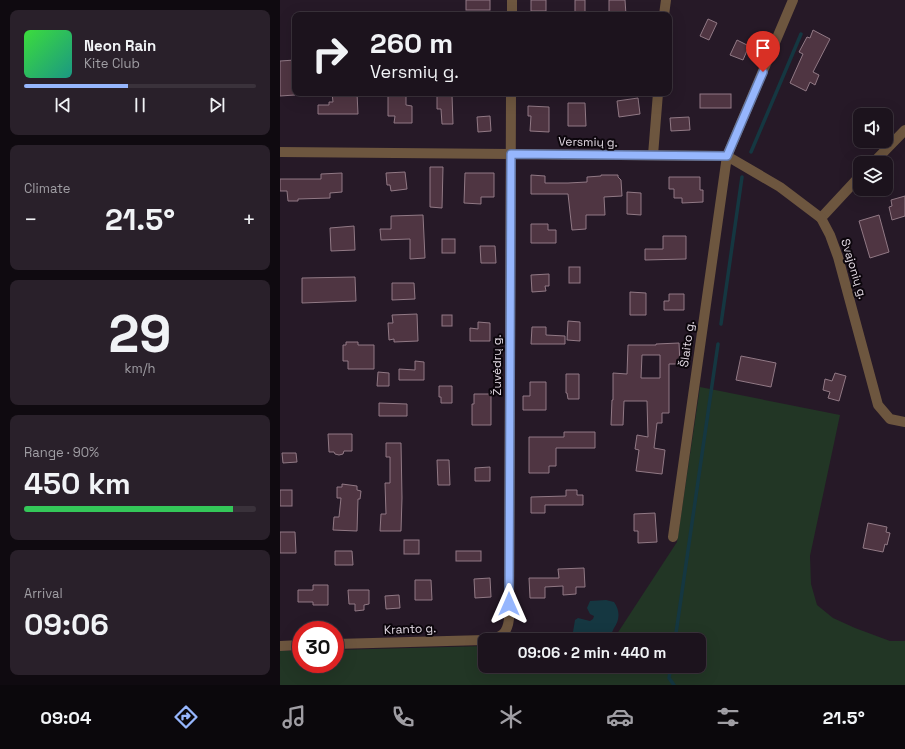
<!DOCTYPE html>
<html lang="en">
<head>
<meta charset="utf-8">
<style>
  :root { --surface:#1c131d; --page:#29202a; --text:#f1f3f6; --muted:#a09ea4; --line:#3a323b; --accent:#96b6fd }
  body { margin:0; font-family:"Space Grotesk",sans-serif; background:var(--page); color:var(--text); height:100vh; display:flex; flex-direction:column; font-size:15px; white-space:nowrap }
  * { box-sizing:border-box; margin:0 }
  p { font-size:13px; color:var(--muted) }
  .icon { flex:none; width:22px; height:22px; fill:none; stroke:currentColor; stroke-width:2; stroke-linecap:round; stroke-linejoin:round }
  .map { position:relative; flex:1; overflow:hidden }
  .panel { display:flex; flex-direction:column; gap:10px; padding:10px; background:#0f0a10; width:280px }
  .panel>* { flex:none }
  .top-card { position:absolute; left:12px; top:12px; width:380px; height:84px; border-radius:8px; box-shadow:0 4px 16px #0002,0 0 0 1px var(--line); background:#1c131d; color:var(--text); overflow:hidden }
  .buttons { position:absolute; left:573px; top:108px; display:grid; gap:8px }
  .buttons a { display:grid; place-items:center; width:40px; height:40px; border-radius:8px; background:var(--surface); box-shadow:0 4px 16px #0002,0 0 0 1px var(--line); font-size:20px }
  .speed { position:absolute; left:12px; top:621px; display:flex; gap:8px; font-size:20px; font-weight:700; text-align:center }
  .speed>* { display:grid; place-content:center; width:52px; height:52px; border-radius:50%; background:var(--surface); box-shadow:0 4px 16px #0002,0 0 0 1px var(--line); line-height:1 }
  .speed .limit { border:6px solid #d22; background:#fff; color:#111 }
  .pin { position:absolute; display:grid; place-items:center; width:34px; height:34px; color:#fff; margin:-41px -17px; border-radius:50% 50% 50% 0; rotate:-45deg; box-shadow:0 0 4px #0007 }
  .pin .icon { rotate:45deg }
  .me { position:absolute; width:44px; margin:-22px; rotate:0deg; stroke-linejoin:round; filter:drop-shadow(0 0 3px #0008) }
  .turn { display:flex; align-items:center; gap:14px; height:84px; padding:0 12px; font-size:18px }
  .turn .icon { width:52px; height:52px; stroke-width:2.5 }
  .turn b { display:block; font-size:28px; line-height:34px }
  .big { font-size:30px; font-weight:800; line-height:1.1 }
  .panel .widget { flex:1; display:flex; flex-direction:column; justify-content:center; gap:6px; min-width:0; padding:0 14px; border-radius:8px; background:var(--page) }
  .panel .dial { align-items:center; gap:0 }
  .dial b { font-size:52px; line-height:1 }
  .song { display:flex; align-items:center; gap:12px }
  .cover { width:48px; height:48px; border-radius:6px; background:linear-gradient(135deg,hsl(120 70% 55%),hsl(170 70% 35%)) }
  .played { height:4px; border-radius:2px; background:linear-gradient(90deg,var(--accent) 45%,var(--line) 45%) }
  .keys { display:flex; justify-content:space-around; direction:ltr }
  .heat { display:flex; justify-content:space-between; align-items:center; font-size:22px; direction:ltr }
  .charge { height:6px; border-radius:3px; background:linear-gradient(90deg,#34c759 90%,var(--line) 0) }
  .trip { position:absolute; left:198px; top:633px; width:228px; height:40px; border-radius:8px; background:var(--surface); box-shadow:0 4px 16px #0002,0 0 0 1px var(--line); font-weight:800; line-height:40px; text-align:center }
  .dock { display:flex; height:64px; justify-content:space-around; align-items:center; background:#0b080c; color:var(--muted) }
  .dock .icon { width:28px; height:28px }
  .dock .selected { color:var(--accent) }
  .dock b { font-size:18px; color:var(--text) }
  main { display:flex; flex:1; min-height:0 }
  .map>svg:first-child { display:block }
</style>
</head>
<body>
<main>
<section class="panel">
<div class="widget">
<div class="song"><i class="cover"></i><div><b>Neon Rain</b><p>Kite Club</p></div></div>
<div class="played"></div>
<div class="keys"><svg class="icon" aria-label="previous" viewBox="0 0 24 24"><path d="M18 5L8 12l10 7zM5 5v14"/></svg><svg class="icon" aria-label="pause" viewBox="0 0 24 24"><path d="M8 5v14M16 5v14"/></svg><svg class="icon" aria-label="next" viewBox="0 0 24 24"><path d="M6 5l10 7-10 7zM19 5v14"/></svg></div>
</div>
<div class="widget"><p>Climate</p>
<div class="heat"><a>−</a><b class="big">21.5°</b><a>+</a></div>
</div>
<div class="widget dial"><b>29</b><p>km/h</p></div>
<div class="widget"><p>Range · 90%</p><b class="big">450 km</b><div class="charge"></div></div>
<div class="widget"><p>Arrival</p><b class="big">09:06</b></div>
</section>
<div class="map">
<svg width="625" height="685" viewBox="0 0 625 685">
  <rect width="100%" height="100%" fill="#261927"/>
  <path fill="#223625" d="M420,387L560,415L530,556L531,584L537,605L553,618L575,628L610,641H625V685H0V651H21V664H55V650L205,646V666H419V640H333L397,542Z"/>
  <path fill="#153741" d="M326,600L334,602C340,611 340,619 334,628C332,632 331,636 326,638C317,641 306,639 297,637L293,632L295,620L298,618L310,621L313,619L314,616L310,614L307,608L310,601Z"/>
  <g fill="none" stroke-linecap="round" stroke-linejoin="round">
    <g stroke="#153741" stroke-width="3.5">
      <path d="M471,152L521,34"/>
      <path d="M441,324L462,177"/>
      <path d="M395,640L438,344"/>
      <path d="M391,666L389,678L394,685"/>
    </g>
  </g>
  <g fill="#4f3542" stroke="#917985" fill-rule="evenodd">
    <rect x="186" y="0" width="24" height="10"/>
    <rect x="251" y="0" width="15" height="11"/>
    <rect x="295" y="0" width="10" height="15"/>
    <path d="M329,0H345L346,15H329Z"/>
    <path d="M428,19L437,23L429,40L420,36Z"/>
    <path d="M533,30L550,39L533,72L539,75L535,85L530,82L526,91L510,83L523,54L519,52L527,37L530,38Z"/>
    <path d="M457,40L469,46L463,60L450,55Z"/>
    <path d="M15,60V95L0,96V61Z"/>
    <path d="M52,93H77L78,114H38V105H49V102H53Z"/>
    <path d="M108,93H126V105L132,106V123H114L115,116H108Z"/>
    <rect x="420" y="94" width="31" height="14"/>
    <path d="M172,95L173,124H162L161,109H157V96Z"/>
    <path d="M358,98L360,114L339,117L337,101Z"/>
    <path d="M288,103H305L306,126H288Z"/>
    <path d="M248,106L269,107V132L250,131L251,116H248Z"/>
    <path d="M210,116L211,131L198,132L197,117Z"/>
    <path d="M409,117L410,130L391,131L390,118Z"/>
    <path d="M150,167H163L162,208L150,207Z"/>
    <path d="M125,172L127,189L111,191L110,185H107L106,173Z"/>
    <path d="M62,173V192L50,193V198L18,199V201H8L7,191H0V179H41V174Z"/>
    <path d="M185,173H214V197H201V204L184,203Z"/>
    <path d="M251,175L265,176V183H288L307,182V177L321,176V175H338V177L341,180L342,196L324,197L325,215H306V229L292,230L288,194H251Z"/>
    <path d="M389,177H420V190H423V202L402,203V198H394V189H389Z"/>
    <path d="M347,192L361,193V215L347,214Z"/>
    <path d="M625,196V216L612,220L609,207L612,206L611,200Z"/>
    <path d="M143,215L145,258L130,259V239L101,240L100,229H111V216Z"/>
    <path d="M599,215L609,252L590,258L579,221Z"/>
    <path d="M251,224H268V230H276V243H251Z"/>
    <path d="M74,226L75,250L51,251L50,228Z"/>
    <path d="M383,236H406V259L365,260V249H383Z"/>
    <rect x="162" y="239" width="13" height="14"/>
    <path d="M200,246H215L216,263H201Z"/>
    <rect x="289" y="267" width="11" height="16"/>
    <path d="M269,274V286H265L266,291L252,292L251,275Z"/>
    <path d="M75,277L76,301L22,303V278Z"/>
    <path d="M112,283H134L135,299L112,300Z"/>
    <path d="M350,292L366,293V315H350Z"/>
    <path d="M389,294H404V310H384V301H389Z"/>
    <path d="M137,314L138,341L114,342V339L109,340L108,323H113L112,315Z"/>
    <rect x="162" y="315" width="10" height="11"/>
    <path d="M288,321L300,322V341L287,340Z"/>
    <path d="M198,322L210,323V341H190V328L198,329Z"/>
    <path d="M252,327H266V335L285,336V344H251Z"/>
    <path d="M66,342H78V345H94V369H68V361H63V345H66Z"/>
    <path d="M399,343L400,364H389V413H382V423H377L374,448L385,450L382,474L356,471L359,450L355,449L357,435L368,437L367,401H344L343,425H331L332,400H333V373L347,374L348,345H376V344ZM362,355H380V378H361Z"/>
    <path d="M461,356L496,363L491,387L456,380Z"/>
    <path d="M135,361L144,362V380H119V369L135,370Z"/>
    <path d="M98,372L109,373V386H97Z"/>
    <path d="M555,373L566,376L559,401L548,398L550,392L543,390L545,379L552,381Z"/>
    <path d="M286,374H299V399H288L287,393H286Z"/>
    <path d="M250,382H266V410H243V396H250Z"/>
    <path d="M159,386H172V403H161V397H159Z"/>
    <path d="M194,394H211V425H192V404H194Z"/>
    <path d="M99,403L127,404V416H99Z"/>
    <path d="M284,432H315V448H276V466H269V473H249V437H284Z"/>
    <path d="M48,434H72V451H64L63,454L59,455L55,454L54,452H49Z"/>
    <path d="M106,443H121L122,498L121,531H100L101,514H106L105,483H110V457H106Z"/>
    <path d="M2,453H16L17,462L3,463Z"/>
    <path d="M157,460H169L170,485H158Z"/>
    <path d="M210,467V481H195V468Z"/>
    <path d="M62,484L77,486V490L81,491L80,499H78L77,531L53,530L54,517H59L61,498H57V487H62Z"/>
    <rect x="0" y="490" width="12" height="16"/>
    <path d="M286,490H297V495H303V505H265V513H251V497L286,496Z"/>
    <path d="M375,513L377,542L358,543V531H354V514Z"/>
    <path d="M588,523L607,527L606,532L610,533L607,545L605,544L603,552L583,548Z"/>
    <path d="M0,532H15L16,553H0Z"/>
    <rect x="124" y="540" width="15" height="14"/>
    <path d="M55,551H72L73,565H55Z"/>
    <rect x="176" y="551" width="25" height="10"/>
    <path d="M304,568L305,587H296V594L283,595V586L265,587V598H250L249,578H279L278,569Z"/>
    <path d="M210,578L211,597L195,598L194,579Z"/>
    <path d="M135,580H151L152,600H135Z"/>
    <path d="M33,585H48V605H33V602H18V590H33Z"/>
    <path d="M68,590H89V604L84,605V610L75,611V604H69Z"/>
    <path d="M119,595L120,608L106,609L105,596Z"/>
  </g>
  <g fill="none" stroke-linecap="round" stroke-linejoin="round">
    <g stroke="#6d563f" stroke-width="10">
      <path d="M232,15V0"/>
      <path d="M384,15L386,0"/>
      <path d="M0,152L447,156L513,0"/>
      <path d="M373,155L378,93"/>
      <path d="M593,163L625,130"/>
      <path d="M541,218L580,176"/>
      <path d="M393,537L447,156L500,187L541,218L550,235L558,257L598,405L610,419L625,422"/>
      <path d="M207,640C221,637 227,635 229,619L231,93"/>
      <path d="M55,644L205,640"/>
      <path d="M0,646L21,645"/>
    </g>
  </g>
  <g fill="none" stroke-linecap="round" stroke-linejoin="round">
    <g stroke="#6276a4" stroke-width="10">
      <path id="route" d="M229,604L231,154L447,156L483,72"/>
    </g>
    <use href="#route" stroke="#96b6fd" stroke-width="7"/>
  </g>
  <g text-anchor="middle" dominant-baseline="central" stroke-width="4" stroke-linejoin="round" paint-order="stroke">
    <g font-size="12" fill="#e3dae4" stroke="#0c060c">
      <text transform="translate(308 142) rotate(1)">Versmių g.</text>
      <text transform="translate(574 269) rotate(73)">Svajonių g.</text>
      <text transform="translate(407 344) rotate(-82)">Šlaito g.</text>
      <text transform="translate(217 365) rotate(-90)">Žuvėdrų g.</text>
      <text transform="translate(130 629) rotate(-2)">Kranto g.</text>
    </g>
  </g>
</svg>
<div class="buttons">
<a><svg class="icon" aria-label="sound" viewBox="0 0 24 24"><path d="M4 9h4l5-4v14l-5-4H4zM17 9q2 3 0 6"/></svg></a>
<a><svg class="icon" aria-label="layers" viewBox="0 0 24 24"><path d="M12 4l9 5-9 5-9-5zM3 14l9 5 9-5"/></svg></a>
</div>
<div class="speed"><div class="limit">30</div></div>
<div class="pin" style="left:483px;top:72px;background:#d93025"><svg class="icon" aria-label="arrive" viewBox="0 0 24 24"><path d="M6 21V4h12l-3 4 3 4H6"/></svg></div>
<svg class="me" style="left:229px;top:604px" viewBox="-20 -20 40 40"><path d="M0-17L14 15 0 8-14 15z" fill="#96b6fd" stroke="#fff" stroke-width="4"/></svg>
<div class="trip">09:06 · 2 min · 440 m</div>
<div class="top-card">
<div class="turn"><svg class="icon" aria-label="right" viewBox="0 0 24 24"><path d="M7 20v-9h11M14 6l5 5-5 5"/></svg><div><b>260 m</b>Versmių g.</div></div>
</div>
</div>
</main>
<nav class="dock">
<b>09:04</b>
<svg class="icon selected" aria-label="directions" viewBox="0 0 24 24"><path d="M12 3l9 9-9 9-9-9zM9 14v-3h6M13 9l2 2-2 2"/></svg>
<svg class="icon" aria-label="music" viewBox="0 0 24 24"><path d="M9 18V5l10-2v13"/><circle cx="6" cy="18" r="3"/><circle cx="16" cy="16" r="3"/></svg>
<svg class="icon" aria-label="phone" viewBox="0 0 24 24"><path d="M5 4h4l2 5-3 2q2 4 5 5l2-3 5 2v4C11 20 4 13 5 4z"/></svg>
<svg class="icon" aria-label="climate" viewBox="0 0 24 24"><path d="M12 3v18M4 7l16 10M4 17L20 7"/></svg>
<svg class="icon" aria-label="car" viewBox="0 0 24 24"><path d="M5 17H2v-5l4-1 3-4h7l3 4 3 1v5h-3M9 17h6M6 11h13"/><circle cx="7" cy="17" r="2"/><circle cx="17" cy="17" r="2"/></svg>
<svg class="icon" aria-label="filters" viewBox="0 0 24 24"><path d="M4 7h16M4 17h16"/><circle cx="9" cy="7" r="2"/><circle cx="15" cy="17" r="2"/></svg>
<b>21.5°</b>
</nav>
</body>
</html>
